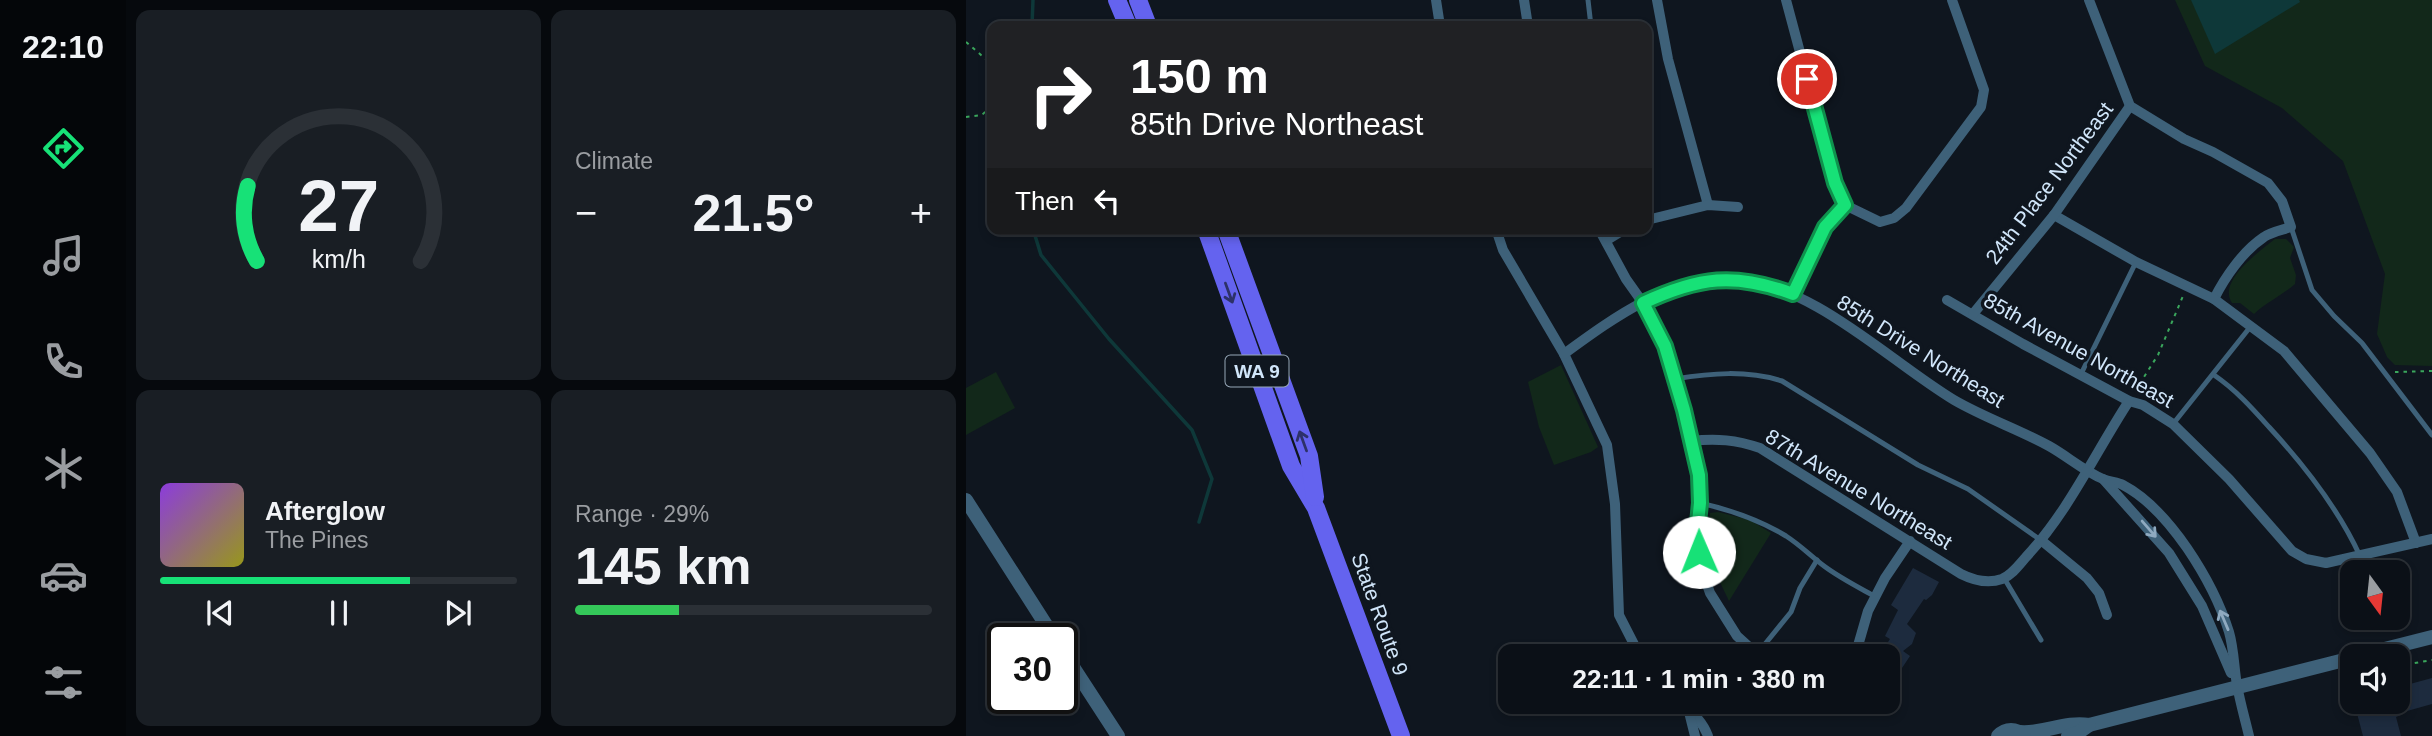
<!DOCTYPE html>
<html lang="en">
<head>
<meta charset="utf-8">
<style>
  :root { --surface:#0b1017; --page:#191e24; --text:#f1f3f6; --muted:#9a9da1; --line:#2b3036; --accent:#17e177 }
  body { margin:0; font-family:Arial,sans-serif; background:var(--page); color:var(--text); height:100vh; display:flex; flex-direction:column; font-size:26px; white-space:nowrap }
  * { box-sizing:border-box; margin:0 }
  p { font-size:23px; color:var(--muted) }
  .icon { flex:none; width:38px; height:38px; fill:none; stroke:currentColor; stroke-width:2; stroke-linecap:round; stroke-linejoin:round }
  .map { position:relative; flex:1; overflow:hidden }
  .details { display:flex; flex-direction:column; gap:10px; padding:10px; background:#06090d; width:840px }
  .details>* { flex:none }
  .banner { position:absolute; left:21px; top:21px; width:665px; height:214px; border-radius:14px; box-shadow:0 4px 10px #0003,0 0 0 2px var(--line); background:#202124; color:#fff; overflow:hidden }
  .needle { width:46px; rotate:165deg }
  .fabs { position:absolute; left:1374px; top:560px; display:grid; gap:14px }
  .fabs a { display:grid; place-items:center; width:70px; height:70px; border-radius:14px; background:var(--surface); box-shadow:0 4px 10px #0003,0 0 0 2px var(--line); font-size:35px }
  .speed { position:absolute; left:21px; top:623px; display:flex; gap:14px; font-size:35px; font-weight:700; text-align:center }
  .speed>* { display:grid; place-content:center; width:91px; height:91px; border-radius:50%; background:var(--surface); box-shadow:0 4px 10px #0003,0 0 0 2px var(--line); line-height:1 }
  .speed .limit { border:4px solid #111; border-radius:10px; background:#fff; color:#111 }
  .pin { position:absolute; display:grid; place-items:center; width:60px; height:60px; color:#fff; margin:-30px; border:4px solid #fff; border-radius:50%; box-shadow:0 2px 7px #0007 }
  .me { position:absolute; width:77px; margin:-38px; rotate:359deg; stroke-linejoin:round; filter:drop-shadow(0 0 5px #0008) }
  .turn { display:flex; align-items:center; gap:24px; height:147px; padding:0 28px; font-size:32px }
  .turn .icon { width:91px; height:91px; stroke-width:2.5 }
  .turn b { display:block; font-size:49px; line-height:60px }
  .then { display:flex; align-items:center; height:66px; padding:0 28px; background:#0003; gap:14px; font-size:26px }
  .big { font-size:52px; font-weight:700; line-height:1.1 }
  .details .tile { flex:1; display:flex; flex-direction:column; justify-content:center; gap:10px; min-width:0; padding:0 24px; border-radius:14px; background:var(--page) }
  .details .dial { align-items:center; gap:0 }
  .dial svg { height:182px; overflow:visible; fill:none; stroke:var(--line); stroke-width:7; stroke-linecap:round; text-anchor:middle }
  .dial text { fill:var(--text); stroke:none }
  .song { display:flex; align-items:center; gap:21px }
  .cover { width:84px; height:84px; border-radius:10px; background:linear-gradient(135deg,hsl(270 70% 55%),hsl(60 70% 35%)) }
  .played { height:7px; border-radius:4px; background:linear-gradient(90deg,var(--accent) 70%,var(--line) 70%) }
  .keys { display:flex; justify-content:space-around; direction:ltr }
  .heat { display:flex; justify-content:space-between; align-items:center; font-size:38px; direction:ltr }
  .charge { height:10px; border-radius:5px; background:linear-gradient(90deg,#34c759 29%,var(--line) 0) }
  .details .tiles { flex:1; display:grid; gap:10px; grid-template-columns:repeat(2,1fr) }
  .trip { position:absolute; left:532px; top:644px; width:402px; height:70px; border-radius:14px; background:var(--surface); box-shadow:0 4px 10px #0003,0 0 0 2px var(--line); font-weight:700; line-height:70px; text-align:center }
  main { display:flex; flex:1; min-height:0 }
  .menu { display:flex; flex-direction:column; width:126px; justify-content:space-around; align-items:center; background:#040609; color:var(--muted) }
  .menu .icon { width:49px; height:49px }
  .menu .selected { color:var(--accent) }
  .menu b { font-size:32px; color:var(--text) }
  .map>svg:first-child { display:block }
</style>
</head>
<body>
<main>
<nav class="menu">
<b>22:10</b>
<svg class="icon selected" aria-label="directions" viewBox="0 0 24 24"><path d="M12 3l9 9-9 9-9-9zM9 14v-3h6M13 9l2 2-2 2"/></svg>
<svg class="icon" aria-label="music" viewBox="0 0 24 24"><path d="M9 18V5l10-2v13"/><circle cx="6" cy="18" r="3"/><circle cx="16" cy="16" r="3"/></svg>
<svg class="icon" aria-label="phone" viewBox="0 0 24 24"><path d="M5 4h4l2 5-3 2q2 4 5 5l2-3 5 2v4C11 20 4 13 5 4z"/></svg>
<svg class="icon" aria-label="climate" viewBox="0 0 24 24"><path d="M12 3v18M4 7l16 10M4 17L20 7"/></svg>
<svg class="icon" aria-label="car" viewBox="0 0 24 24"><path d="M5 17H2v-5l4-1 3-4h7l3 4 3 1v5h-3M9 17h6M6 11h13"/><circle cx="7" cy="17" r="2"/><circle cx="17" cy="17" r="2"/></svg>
<svg class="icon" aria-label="filters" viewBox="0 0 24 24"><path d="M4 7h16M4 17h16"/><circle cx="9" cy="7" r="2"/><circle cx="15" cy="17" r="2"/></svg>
</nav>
<section class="details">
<div class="tiles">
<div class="tile dial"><svg viewBox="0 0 100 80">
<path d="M14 69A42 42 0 1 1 86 69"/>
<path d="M14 69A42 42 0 0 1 10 36" stroke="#17e177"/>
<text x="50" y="56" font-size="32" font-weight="700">27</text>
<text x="50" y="72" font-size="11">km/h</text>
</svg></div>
<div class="tile"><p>Climate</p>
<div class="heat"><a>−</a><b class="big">21.5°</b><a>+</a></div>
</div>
<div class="tile">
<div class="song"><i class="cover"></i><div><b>Afterglow</b><p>The Pines</p></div></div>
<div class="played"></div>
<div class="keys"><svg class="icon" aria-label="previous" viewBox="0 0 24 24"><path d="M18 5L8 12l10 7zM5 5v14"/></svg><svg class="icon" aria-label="pause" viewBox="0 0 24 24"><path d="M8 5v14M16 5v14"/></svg><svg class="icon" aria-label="next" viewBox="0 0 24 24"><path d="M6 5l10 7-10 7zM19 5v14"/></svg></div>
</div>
<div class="tile"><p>Range · 29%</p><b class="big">145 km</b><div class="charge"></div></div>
</div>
</section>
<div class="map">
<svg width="1466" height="736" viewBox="0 0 1466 736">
  <rect width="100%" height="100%" fill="#0f161f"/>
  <g fill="#12281a">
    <path d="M1209,0H1466V366L1429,365L1421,357L1411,334L1419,274L1377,161L1316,108L1239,66Z"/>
    <path d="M1309,239H1320L1328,247L1324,258L1330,275L1329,284C1315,296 1301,302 1288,314L1274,303H1266C1251,281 1294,251 1309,239Z"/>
    <path d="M595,365L632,447L625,452L588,465L573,427L562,382Z"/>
    <path d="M30,372L49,408L0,435V388Z"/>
    <path d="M752,512L784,520L805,533L763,601L749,572L746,569L745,562C751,551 751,534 743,524L744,513Z"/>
  </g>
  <path fill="#0e3839" d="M1225,0H1333L1334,2L1249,54Z"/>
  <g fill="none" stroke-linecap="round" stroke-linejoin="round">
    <g stroke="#0e3839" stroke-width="3.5">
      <path d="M66,26L67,0"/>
      <path d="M67,229L75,255L143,339L226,430L246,479L233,522"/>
    </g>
  </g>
  <g fill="#1d2b3e">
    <path d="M947,568L973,582L966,595L960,600L958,599L941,624L950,633L946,644L937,651L944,656L922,689V656H913L924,639L919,636L932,610L925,605Z"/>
    <path d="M1466,678V704L1434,713L1435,715L1430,717L1435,736H1397L1388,702H1436L1433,687Z"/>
  </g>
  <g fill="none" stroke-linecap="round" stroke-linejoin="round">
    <g stroke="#3aa65c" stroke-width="2" stroke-dasharray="3.5 5" stroke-linecap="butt">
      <path d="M0,42L22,61L26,90"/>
      <path d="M0,117L16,115L26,105"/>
      <path d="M1429,372L1466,371"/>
      <path d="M1169,391L1192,355L1217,296"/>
      <path d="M1432,666L1466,660"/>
    </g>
    <g stroke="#3e6179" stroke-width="5">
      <path d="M622,0L625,26"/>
      <path d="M1325,227L1346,290L1368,316L1396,343L1466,435"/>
      <path d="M1115,374L1170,262"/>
      <path d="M1248,375C1270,390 1286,408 1303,427C1339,466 1372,508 1394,556"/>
      <path d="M709,379C745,373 781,370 816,381L952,465L1002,489L1076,541"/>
      <path d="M1207,424L1285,326"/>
      <path d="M734,503C765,510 792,519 820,536C834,545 845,556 858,566C874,578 892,587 910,597"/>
      <path d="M1038,578L1075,640"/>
      <path d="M791,654L825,612L834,588L851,560"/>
    </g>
    <g stroke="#3e6179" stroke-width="10">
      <path d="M470,0L474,26"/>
      <path d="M558,0L562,26"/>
      <path d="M691,0L702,59L742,205"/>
      <path d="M820,0L869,183L879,205L914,222L928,218L940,208L1015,107L1018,90L986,0"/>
      <path d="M1123,0L1164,106L1218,139L1247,152L1302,183L1316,201L1325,227C1316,230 1305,232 1298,237C1277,251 1259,277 1248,299"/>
      <path d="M1088,215L1170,262L1248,299L1318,351L1404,453L1431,492L1450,543"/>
      <path d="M681,220L742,205L772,207"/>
      <path d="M530,229L537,250L598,354L641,445L649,504L653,615L674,656"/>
      <path d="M633,229L660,279L677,303L699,346L709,379L733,476L734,503L731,533L736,570L744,593L771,636L793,656"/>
      <path d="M641,240L659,229"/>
      <path d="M827,294L859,227L879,205"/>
      <path d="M981,300L1057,344L1163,401L1177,405L1207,424L1263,479L1326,551L1340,559L1360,563L1466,539"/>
      <path d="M1007,314L1088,215L1164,106"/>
      <path d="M598,354C646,319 705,275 769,279C848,285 922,360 988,400C1019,418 1052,429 1083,446C1101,456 1118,471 1137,479C1144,482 1151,482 1157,485C1182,498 1205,525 1221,548C1238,573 1254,603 1263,632C1268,649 1268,668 1271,685C1274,702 1279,719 1283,736"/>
      <path d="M725,441C751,438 770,440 794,448L995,574C1009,581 1022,584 1036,579C1046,575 1053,565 1060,557C1103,511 1129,453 1163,401"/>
      <path d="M1137,479L1203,553L1236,606L1265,673"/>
      <path d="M1076,541L1121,578L1133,593L1141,615"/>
      <path d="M889,656L902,611L919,578L944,541"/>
      <path d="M714,702C726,713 736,720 742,736"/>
      <path d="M722,708L729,736"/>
    </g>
    <g stroke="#3e6179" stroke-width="14">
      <path d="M0,500L89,639"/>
      <path d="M96,650L152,736"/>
      <path d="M1391,656L1466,637"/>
      <path d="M1054,732C1078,734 1099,721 1123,725L1386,658"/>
      <path d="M1032,736C1040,728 1050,728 1058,736"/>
      <path d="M1102,736L1112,733L1123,725"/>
    </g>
    <g stroke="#6463ef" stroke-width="18">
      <path d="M151,0L162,26"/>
      <path d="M172,0L182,26"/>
      <path d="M240,229L325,466L350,508L435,736"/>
      <path d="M260,229L343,456L349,497"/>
    </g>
  </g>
  <defs><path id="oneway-shaft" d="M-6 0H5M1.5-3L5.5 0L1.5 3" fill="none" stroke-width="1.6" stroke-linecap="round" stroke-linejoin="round" transform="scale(1.75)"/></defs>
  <g stroke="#2d3168">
    <use href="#oneway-shaft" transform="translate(263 293) rotate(70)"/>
    <use href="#oneway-shaft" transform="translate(337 441) rotate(-110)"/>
  </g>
  <g stroke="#8faac0">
    <use href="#oneway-shaft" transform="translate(1183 529) rotate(49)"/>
    <use href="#oneway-shaft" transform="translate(1258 620) rotate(-113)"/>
  </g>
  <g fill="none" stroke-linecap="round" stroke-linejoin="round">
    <g stroke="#0f924d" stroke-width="18">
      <path id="route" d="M733,552L731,533L734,503L733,475L718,410L699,346L677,303C732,277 769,272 827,294L859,227L879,205L869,183L841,79"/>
    </g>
    <use href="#route" stroke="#17e177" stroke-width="12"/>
  </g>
  <g text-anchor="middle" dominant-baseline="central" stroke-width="7" stroke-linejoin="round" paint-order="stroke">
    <rect fill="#0f161f" stroke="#97a8b8" stroke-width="2" x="259.5" y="355.5" width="63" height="31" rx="5"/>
    <g font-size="19" font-weight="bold" fill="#d1e6fa">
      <text x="291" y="371">WA 9</text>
    </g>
    <g font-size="21" fill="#d1e6fa" stroke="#0f161f">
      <text transform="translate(1083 183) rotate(-53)">24th Place Northeast</text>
      <text transform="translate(1113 350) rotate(29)">85th Avenue Northeast</text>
      <text transform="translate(955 351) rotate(32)">85th Drive Northeast</text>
      <text transform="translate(893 489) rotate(31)">87th Avenue Northeast</text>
      <text transform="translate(414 614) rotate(70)">State Route 9</text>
    </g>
  </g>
</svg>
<div class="fabs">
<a><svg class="needle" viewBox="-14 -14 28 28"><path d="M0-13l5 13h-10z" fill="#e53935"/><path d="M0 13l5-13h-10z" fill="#9a9da1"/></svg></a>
<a><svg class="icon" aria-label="sound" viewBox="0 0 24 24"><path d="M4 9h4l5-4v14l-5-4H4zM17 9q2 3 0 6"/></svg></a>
</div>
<div class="speed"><div class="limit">30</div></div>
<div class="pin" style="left:841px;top:79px;background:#d93025"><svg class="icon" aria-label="arrive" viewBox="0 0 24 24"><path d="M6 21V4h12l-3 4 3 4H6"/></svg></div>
<svg class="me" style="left:733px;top:552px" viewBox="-20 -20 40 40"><circle r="19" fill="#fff"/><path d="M0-13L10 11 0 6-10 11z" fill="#17e177"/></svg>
<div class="trip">22:11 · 1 min · 380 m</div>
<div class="banner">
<div class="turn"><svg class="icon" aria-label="right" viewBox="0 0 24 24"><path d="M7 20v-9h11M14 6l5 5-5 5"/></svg><div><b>150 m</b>85th Drive Northeast</div></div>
<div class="then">Then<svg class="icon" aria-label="left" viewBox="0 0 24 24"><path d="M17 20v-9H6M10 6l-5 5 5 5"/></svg></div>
</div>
</div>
</main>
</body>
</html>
